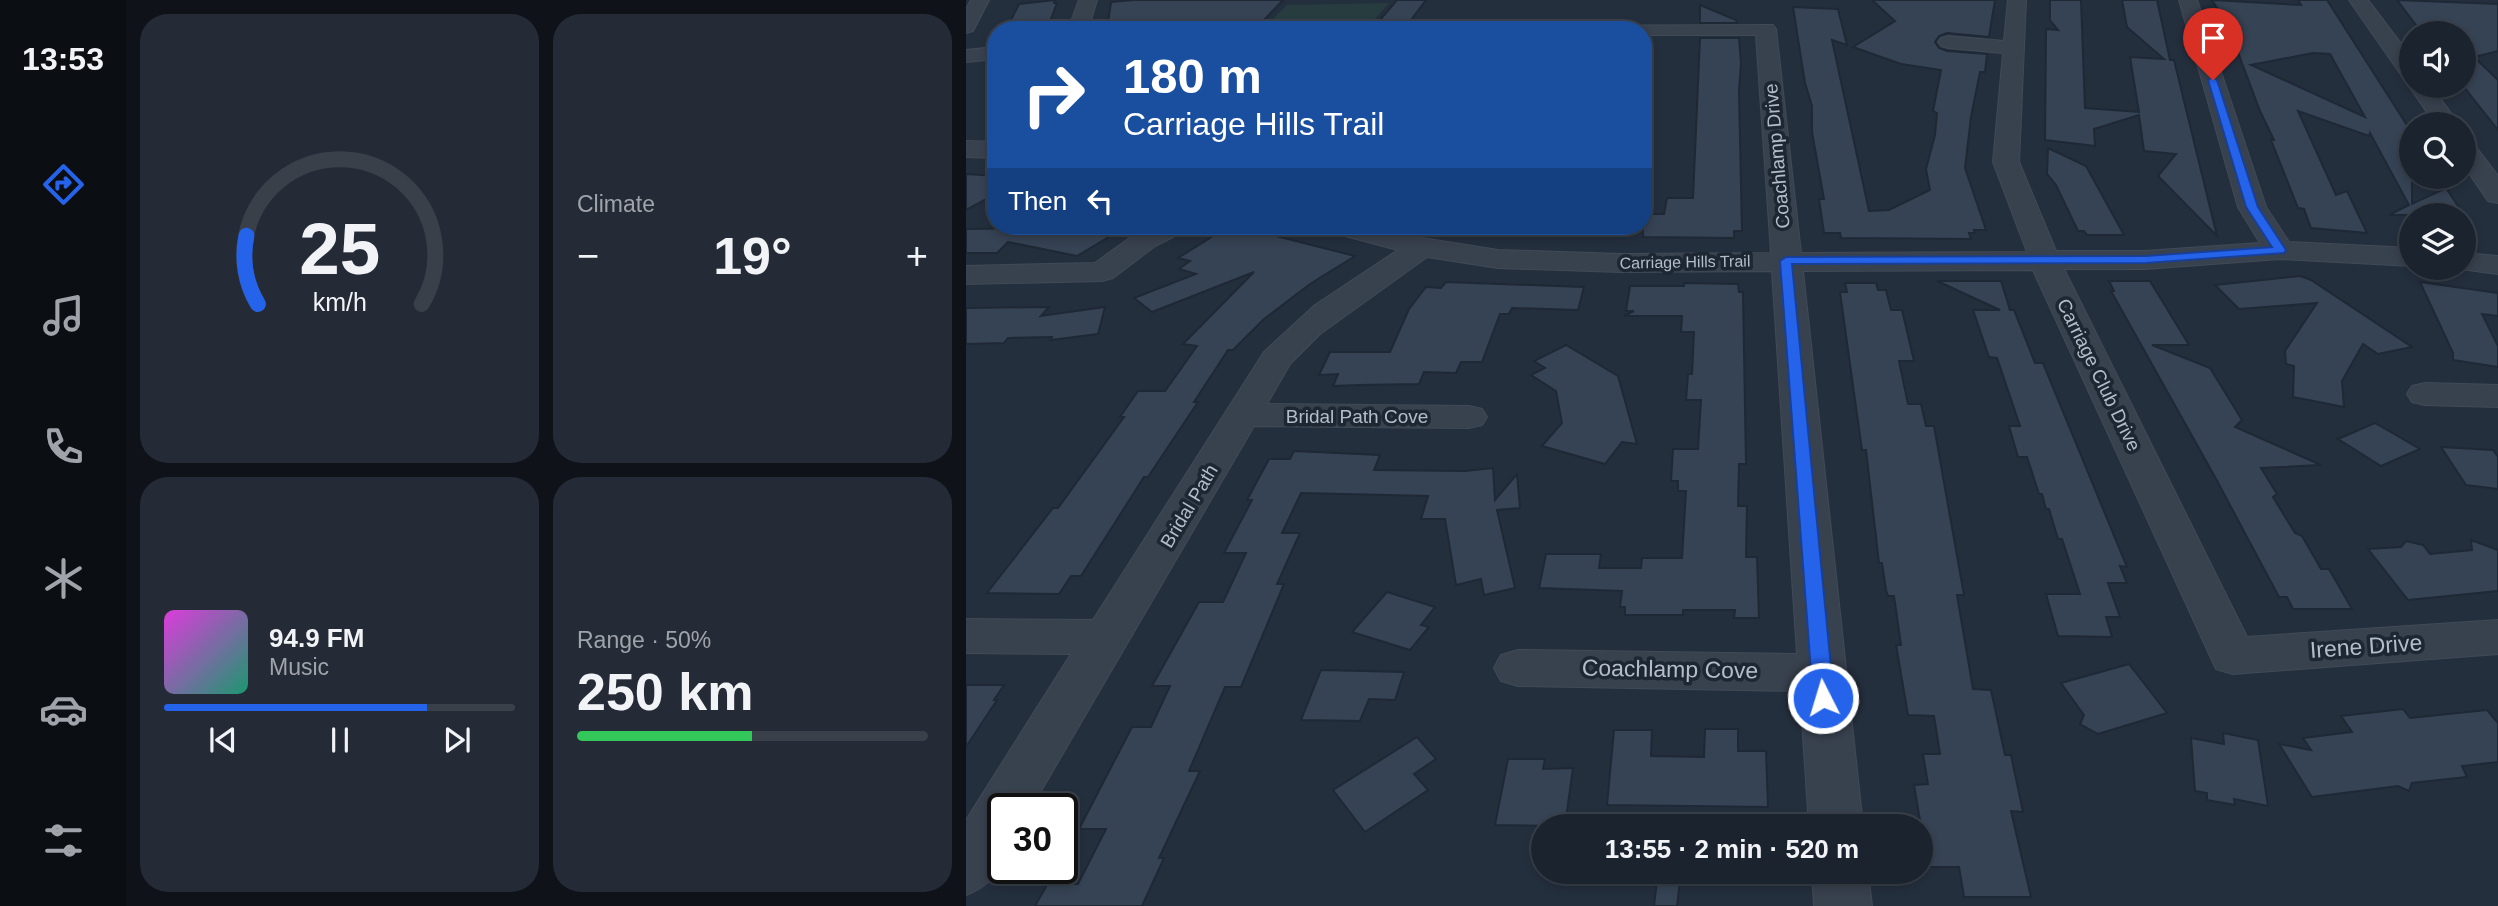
<!DOCTYPE html>
<html lang="en">
<head>
<meta charset="utf-8">
<style>
  :root { --surface:#1b232e; --page:#242b36; --text:#f1f3f6; --muted:#a0a4aa; --line:#39404a; --accent:#2563eb }
  body { margin:0; font-family:Arial,sans-serif; background:var(--page); color:var(--text); height:100vh; display:flex; flex-direction:column; font-size:26px; white-space:nowrap }
  * { box-sizing:border-box; margin:0 }
  p { font-size:23px; color:var(--muted) }
  .icon { flex:none; width:38px; height:38px; fill:none; stroke:currentColor; stroke-width:2; stroke-linecap:round; stroke-linejoin:round }
  .map { position:relative; flex:1; overflow:hidden }
  .panel { display:flex; flex-direction:column; gap:14px; padding:14px; background:#0f1319; width:840px }
  .panel>* { flex:none }
  .banner { position:absolute; left:21px; top:21px; width:665px; height:214px; border-radius:28px; box-shadow:0 4px 10px #0003,0 0 0 2px var(--line); background:#1a4fa0; color:#fff; overflow:hidden }
  .buttons { position:absolute; left:1433px; top:21px; display:grid; gap:14px }
  .buttons a { display:grid; place-items:center; width:77px; height:77px; border-radius:50%; background:var(--surface); box-shadow:0 4px 10px #0003,0 0 0 2px var(--line); font-size:35px }
  .speed { position:absolute; left:21px; top:793px; display:flex; gap:14px; font-size:35px; font-weight:700; text-align:center }
  .speed>* { display:grid; place-content:center; width:91px; height:91px; border-radius:50%; background:var(--surface); box-shadow:0 4px 10px #0003,0 0 0 2px var(--line); line-height:1 }
  .speed .limit { border:4px solid #111; border-radius:10px; background:#fff; color:#111 }
  .pin { position:absolute; display:grid; place-items:center; width:60px; height:60px; color:#fff; margin:-72px -30px; border-radius:50% 50% 50% 0; rotate:-45deg; box-shadow:0 0 7px #0007 }
  .pin .icon { rotate:45deg }
  .me { position:absolute; width:77px; margin:-38px; rotate:355deg; stroke-linejoin:round; filter:drop-shadow(0 0 5px #0008) }
  .turn { display:flex; align-items:center; gap:24px; height:147px; padding:0 21px; font-size:32px }
  .turn .icon { width:91px; height:91px; stroke-width:2.5 }
  .turn b { display:block; font-size:49px; line-height:60px }
  .then { display:flex; align-items:center; height:66px; padding:0 21px; background:#0003; gap:14px; font-size:26px }
  .big { font-size:52px; font-weight:800; line-height:1.1 }
  .panel .card { flex:1; display:flex; flex-direction:column; justify-content:center; gap:10px; min-width:0; padding:0 24px; border-radius:28px; background:var(--page) }
  .panel .dial { align-items:center; gap:0 }
  .dial svg { height:182px; overflow:visible; fill:none; stroke:var(--line); stroke-width:7; stroke-linecap:round; text-anchor:middle }
  .dial text { fill:var(--text); stroke:none }
  .song { display:flex; align-items:center; gap:21px }
  .cover { width:84px; height:84px; border-radius:10px; background:linear-gradient(135deg,hsl(300 70% 55%),hsl(160 70% 35%)) }
  .played { height:7px; border-radius:4px; background:linear-gradient(90deg,var(--accent) 75%,var(--line) 75%) }
  .keys { display:flex; justify-content:space-around; direction:ltr }
  .heat { display:flex; justify-content:space-between; align-items:center; font-size:38px; direction:ltr }
  .charge { height:10px; border-radius:5px; background:linear-gradient(90deg,#34c759 50%,var(--line) 0) }
  .panel .tiles { flex:1; display:grid; gap:14px; grid-template-columns:repeat(2,1fr) }
  .trip { position:absolute; left:565px; top:814px; width:402px; height:70px; border-radius:35px; background:var(--surface); box-shadow:0 4px 10px #0003,0 0 0 2px var(--line); font-weight:800; line-height:70px; text-align:center }
  main { display:flex; flex:1; min-height:0 }
  .tabs { display:flex; flex-direction:column; width:126px; justify-content:space-around; align-items:center; background:#0b0e12; color:var(--muted) }
  .tabs .icon { width:49px; height:49px }
  .tabs .on { color:var(--accent) }
  .tabs b { font-size:32px; color:var(--text) }
  .map>svg:first-child { display:block }
</style>
</head>
<body>
<main>
<nav class="tabs">
<b>13:53</b>
<svg class="icon on" aria-label="directions" viewBox="0 0 24 24"><path d="M12 3l9 9-9 9-9-9zM9 14v-3h6M13 9l2 2-2 2"/></svg>
<svg class="icon" aria-label="music" viewBox="0 0 24 24"><path d="M9 18V5l10-2v13"/><circle cx="6" cy="18" r="3"/><circle cx="16" cy="16" r="3"/></svg>
<svg class="icon" aria-label="phone" viewBox="0 0 24 24"><path d="M5 4h4l2 5-3 2q2 4 5 5l2-3 5 2v4C11 20 4 13 5 4z"/></svg>
<svg class="icon" aria-label="climate" viewBox="0 0 24 24"><path d="M12 3v18M4 7l16 10M4 17L20 7"/></svg>
<svg class="icon" aria-label="car" viewBox="0 0 24 24"><path d="M5 17H2v-5l4-1 3-4h7l3 4 3 1v5h-3M9 17h6M6 11h13"/><circle cx="7" cy="17" r="2"/><circle cx="17" cy="17" r="2"/></svg>
<svg class="icon" aria-label="filters" viewBox="0 0 24 24"><path d="M4 7h16M4 17h16"/><circle cx="9" cy="7" r="2"/><circle cx="15" cy="17" r="2"/></svg>
</nav>
<section class="panel">
<div class="tiles">
<div class="card dial"><svg viewBox="0 0 100 80">
<path d="M14 69A42 42 0 1 1 86 69"/>
<path d="M14 69A42 42 0 0 1 9 39" stroke="#2563eb"/>
<text x="50" y="56" font-size="32" font-weight="700">25</text>
<text x="50" y="72" font-size="11">km/h</text>
</svg></div>
<div class="card"><p>Climate</p>
<div class="heat"><a>−</a><b class="big">19°</b><a>+</a></div>
</div>
<div class="card">
<div class="song"><i class="cover"></i><div><b>94.9 FM</b><p>Music</p></div></div>
<div class="played"></div>
<div class="keys"><svg class="icon" aria-label="previous" viewBox="0 0 24 24"><path d="M18 5L8 12l10 7zM5 5v14"/></svg><svg class="icon" aria-label="pause" viewBox="0 0 24 24"><path d="M8 5v14M16 5v14"/></svg><svg class="icon" aria-label="next" viewBox="0 0 24 24"><path d="M6 5l10 7-10 7zM19 5v14"/></svg></div>
</div>
<div class="card"><p>Range · 50%</p><b class="big">250 km</b><div class="charge"></div></div>
</div>
</section>
<div class="map">
<svg width="1532" height="906" viewBox="0 0 1532 906">
  <rect width="100%" height="100%" fill="#242f3e"/>
  <path fill="#263c3f" d="M423,3L402,27L298,28L321,5Z"/>
  <g fill="#364354" stroke="#1f2835" stroke-width="2" fill-rule="evenodd">
    <path d="M89,0L88,3H91L81,29L40,30L53,4Z"/>
    <path d="M168,0H317L298,20L141,30L145,2Z"/>
    <path d="M431,0H460L445,20H414Z"/>
    <path d="M906,0H1029L1023,37L981,33L973,36L969,42L973,48L981,51L1021,54L1019,72H1014L1005,117L999,168L1020,230H1008L1009,233H1003L1005,239L875,238L874,233H858L853,199H858L846,132V106L839,83L827,7L872,9L881,45L866,40L903,211L923,210L964,190L960,169L969,135L971,113L967,111L975,70L935,64L887,47L929,21Z"/>
    <path d="M1084,0H1115L1119,108L1173,112L1164,57L1198,59L1161,27L1156,0H1191L1204,60H1208L1251,236L1192,176L1210,154L1178,151L1173,115L1128,129L1129,146L1079,140L1080,29L1092,30L1084,20Z"/>
    <path d="M1246,0L1335,5L1332,0H1361L1446,133V204L1480,188L1498,215H1423L1443,205L1404,133L1403,136L1332,111L1370,195L1381,191L1401,233L1345,228L1338,209L1332,208L1305,140H1308L1294,111L1262,26ZM1347,53L1364,54L1399,117L1285,65Z"/>
    <path d="M1431,0L1532,4V51L1508,57L1532,80V130L1498,87V33H1466L1463,30L1453,29Z"/>
    <path d="M734,5L770,20L771,23H734Z"/>
    <path d="M734,38H773L775,62L773,91L776,231H768V238L677,237V214H698L701,198H727Z"/>
    <path d="M1082,148L1120,166L1158,235H1121L1118,231H1112L1090,185L1081,174Z"/>
    <path d="M0,174L30,176V194L0,210Z"/>
    <path d="M78,226H161L111,256L42,242L31,253H0V229L77,228Z"/>
    <path d="M263,226H316L302,234L389,256L344,284L298,319L267,350H262L228,402H232L182,477H178L115,576H105L93,594L21,593L87,508H92L158,417H154L172,391H199L231,346L217,344L288,272L186,312L168,298L230,274L213,269L224,261L212,258Z"/>
    <path d="M1334,276L1345,280L1446,347L1412,354L1397,344L1376,381L1378,407L1327,397L1328,366L1320,364L1319,351L1351,303L1273,309L1249,285Z"/>
    <path d="M971,281H1035L1044,310H1048L1069,363H1077L1161,567L1154,566L1161,583H1142L1154,617H1140L1146,637L1092,636L1080,594H1114L1096,539H1092L1083,509H1080L1076,494H1073L1061,457H1052L1043,426H1054L1031,358L1023,357L1007,310H1034Z"/>
    <path d="M1143,281H1184L1223,345H1186L1244,368L1276,420L1269,427L1355,465L1295,468L1311,494L1307,497L1329,533L1336,536L1355,569H1363L1386,609H1327L1321,597H1313L1249,477L1145,291H1148Z"/>
    <path d="M480,282L618,287L612,310L546,308L543,314H534L516,362H495L490,373L458,372L453,384L394,385L367,386L372,374L353,375L364,352H424L443,309L460,287L475,288Z"/>
    <path d="M1454,282L1532,293V316L1516,314L1532,346V367L1487,360V353Z"/>
    <path d="M718,283L772,284L773,292H777L780,464H773L772,506H781L780,557H791L793,618H768L769,610H717V615H659V607H654L656,591L573,588L580,554H635L633,568H675L676,558H716L720,491H712V481H705L707,449H732L735,400H720L722,374H726L728,332H715L716,316H658L668,311H660L664,286H718Z"/>
    <path d="M879,283H910L912,290H920L925,310H936L948,361H933L942,404H955L960,426H968L998,595H991L1007,689L1025,690L1039,755H1045L1057,812L1045,811L1065,897H998L993,867H962L948,785L962,784L957,754H974L968,716L942,715L930,645H935L928,596H922L920,590L916,563H913L900,450H896L887,386L874,292H881Z"/>
    <path d="M83,307L75,316L139,307L132,334L85,340L86,337L42,338L38,343L0,344V308Z"/>
    <path d="M600,345L652,376L671,444L656,442L639,464L576,446L596,423L590,391L565,375L579,368L568,361Z"/>
    <path d="M1409,423L1454,449L1415,466L1372,439Z"/>
    <path d="M1475,447L1527,450L1532,457V489L1500,485Z"/>
    <path d="M328,451L414,455L408,470L499,471L527,468L529,500L551,474L554,508L531,510L549,588L518,595L515,579L490,585L479,519H455L462,496L335,493L316,533H334L311,584H318L275,687H259L223,771H234L193,858H198L176,906H69L82,883L112,884L140,829H113L166,727H185L204,686H186L233,602H257L280,553H258L286,500H281L303,459H324Z"/>
    <path d="M1505,540L1532,550V591L1442,600L1402,549L1435,547L1440,541L1457,545L1464,554L1506,550Z"/>
    <path d="M421,592L469,607L455,625L463,627L444,650L386,632Z"/>
    <path d="M1163,664L1201,713L1132,734L1114,724L1118,715L1095,683Z"/>
    <path d="M355,670L438,672L429,700L403,699L394,721L335,720Z"/>
    <path d="M0,685H38L28,700H31L0,747Z"/>
    <path d="M1437,709L1444,718L1521,710L1532,723V762L1496,766L1501,777L1446,783L1443,791L1432,786L1346,797L1313,744L1345,750L1337,738L1386,732L1375,716Z"/>
    <path d="M739,729H772V751H800L802,807L641,805L648,730H686L685,756L738,757Z"/>
    <path d="M1257,733L1292,740L1302,806L1268,799L1269,805L1241,800V793L1229,791L1225,738L1258,744Z"/>
    <path d="M451,737L470,759L448,774L462,790L399,832L367,790Z"/>
    <path d="M542,759H579L577,769L607,768L599,826L529,825Z"/>
    <path d="M692,872H715L711,906H688Z"/>
  </g>
  <g fill="none" stroke-linecap="round" stroke-linejoin="round">
    <g stroke="#414a57" stroke-width="2">
      <g id="minor">
        <path d="M5,0H23L7,31L0,33V9Z"/>
        <path d="M113,0H131L122,30H102Z"/>
        <path d="M1042,0H1060L1053,162L1090,251H1179L1294,243L1272,207L1213,0H1231L1300,207L1323,242L1446,248V266L1314,259L1179,269H1098L1281,637L1532,620V654L1267,674L1250,669L1067,270L837,271L897,826H843L834,691L552,686L535,681L528,668L535,655L552,650L831,654L806,271L655,272L532,268L461,257L354,334L324,364L301,404L503,406L516,409L521,417L516,425L503,428L288,426L65,808H37C37,848 44,878 0,895V820L105,654L0,653V619L127,620L298,352L349,305L432,250L364,232L360,226H407L456,238L532,250L655,254L805,253L790,35H677V30H531L534,26L807,25L810,29L835,253L1061,252L1027,162L1037,53L982,48L975,46L972,42L975,38L982,36L1038,41Z"/>
        <path d="M1383,0H1402L1446,58V80L1438,79Z"/>
        <path d="M30,47V59L0,62V50Z"/>
        <path d="M1446,82V86H1465L1493,124H1469L1443,86Z"/>
        <path d="M1498,140L1507,143L1532,176V203L1522,201L1498,166Z"/>
        <path d="M0,141L30,142V158L0,157Z"/>
        <path d="M185,226H221L217,232L189,246L147,278L136,281L0,284V266L129,263L169,234Z"/>
        <path d="M1498,253L1532,256V274L1487,268H1498Z"/>
        <path d="M1459,383L1532,385V407L1459,405L1446,402L1441,394L1446,386Z"/>
        <path d="M846,872H902L906,906H848Z"/>
      </g>
    </g>
    <use href="#minor" fill="#38414e" fill-rule="evenodd"/>
  </g>
  <path fill="#2563eb" stroke="#184099" stroke-width="2" d="M1247,77L1251,80L1292,207L1320,250L1318,253L1180,263L826,264L868,698L865,704L857,706L850,704L847,698L814,261L820,257L1180,256L1306,247L1280,207L1242,80Z"/>
  <g text-anchor="middle" dominant-baseline="central" stroke-width="7" stroke-linejoin="round" paint-order="stroke">
    <g font-size="16" fill="#b4bcc9" stroke="#1d2633">
      <text transform="translate(719 262) rotate(-1)">Carriage Hills Trail</text>
    </g>
    <g font-size="19" fill="#b4bcc9" stroke="#1d2633">
      <text transform="translate(811 156) rotate(-95)">Coachlamp Drive</text>
      <text transform="translate(1133 375) rotate(64)">Carriage Club Drive</text>
      <text x="391" y="416">Bridal Path Cove</text>
      <text transform="translate(223 506) rotate(-59)">Bridal Path</text>
    </g>
    <g font-size="23" fill="#b4bcc9" stroke="#1d2633">
      <text transform="translate(1400 646) rotate(-4)">Irene Drive</text>
      <text transform="translate(704 669) rotate(1)">Coachlamp Cove</text>
    </g>
  </g>
</svg>
<div class="buttons">
<a><svg class="icon" aria-label="sound" viewBox="0 0 24 24"><path d="M4 9h4l5-4v14l-5-4H4zM17 9q2 3 0 6"/></svg></a>
<a><svg class="icon" aria-label="search" viewBox="0 0 24 24"><circle cx="10" cy="10" r="6"/><path d="M15 15l6 6"/></svg></a>
<a><svg class="icon" aria-label="layers" viewBox="0 0 24 24"><path d="M12 4l9 5-9 5-9-5zM3 14l9 5 9-5"/></svg></a>
</div>
<div class="speed"><div class="limit">30</div></div>
<div class="pin" style="left:1247px;top:80px;background:#d93025"><svg class="icon" aria-label="arrive" viewBox="0 0 24 24"><path d="M6 21V4h12l-3 4 3 4H6"/></svg></div>
<svg class="me" style="left:857px;top:698px" viewBox="-20 -20 40 40"><circle r="17" fill="#2563eb" stroke="#fff" stroke-width="3"/><path d="M0-11L8 9 0 5-8 9z" fill="#fff"/></svg>
<div class="trip">13:55 · 2 min · 520 m</div>
<div class="banner">
<div class="turn"><svg class="icon" aria-label="right" viewBox="0 0 24 24"><path d="M7 20v-9h11M14 6l5 5-5 5"/></svg><div><b>180 m</b>Carriage Hills Trail</div></div>
<div class="then">Then<svg class="icon" aria-label="left" viewBox="0 0 24 24"><path d="M17 20v-9H6M10 6l-5 5 5 5"/></svg></div>
</div>
</div>
</main>
</body>
</html>
